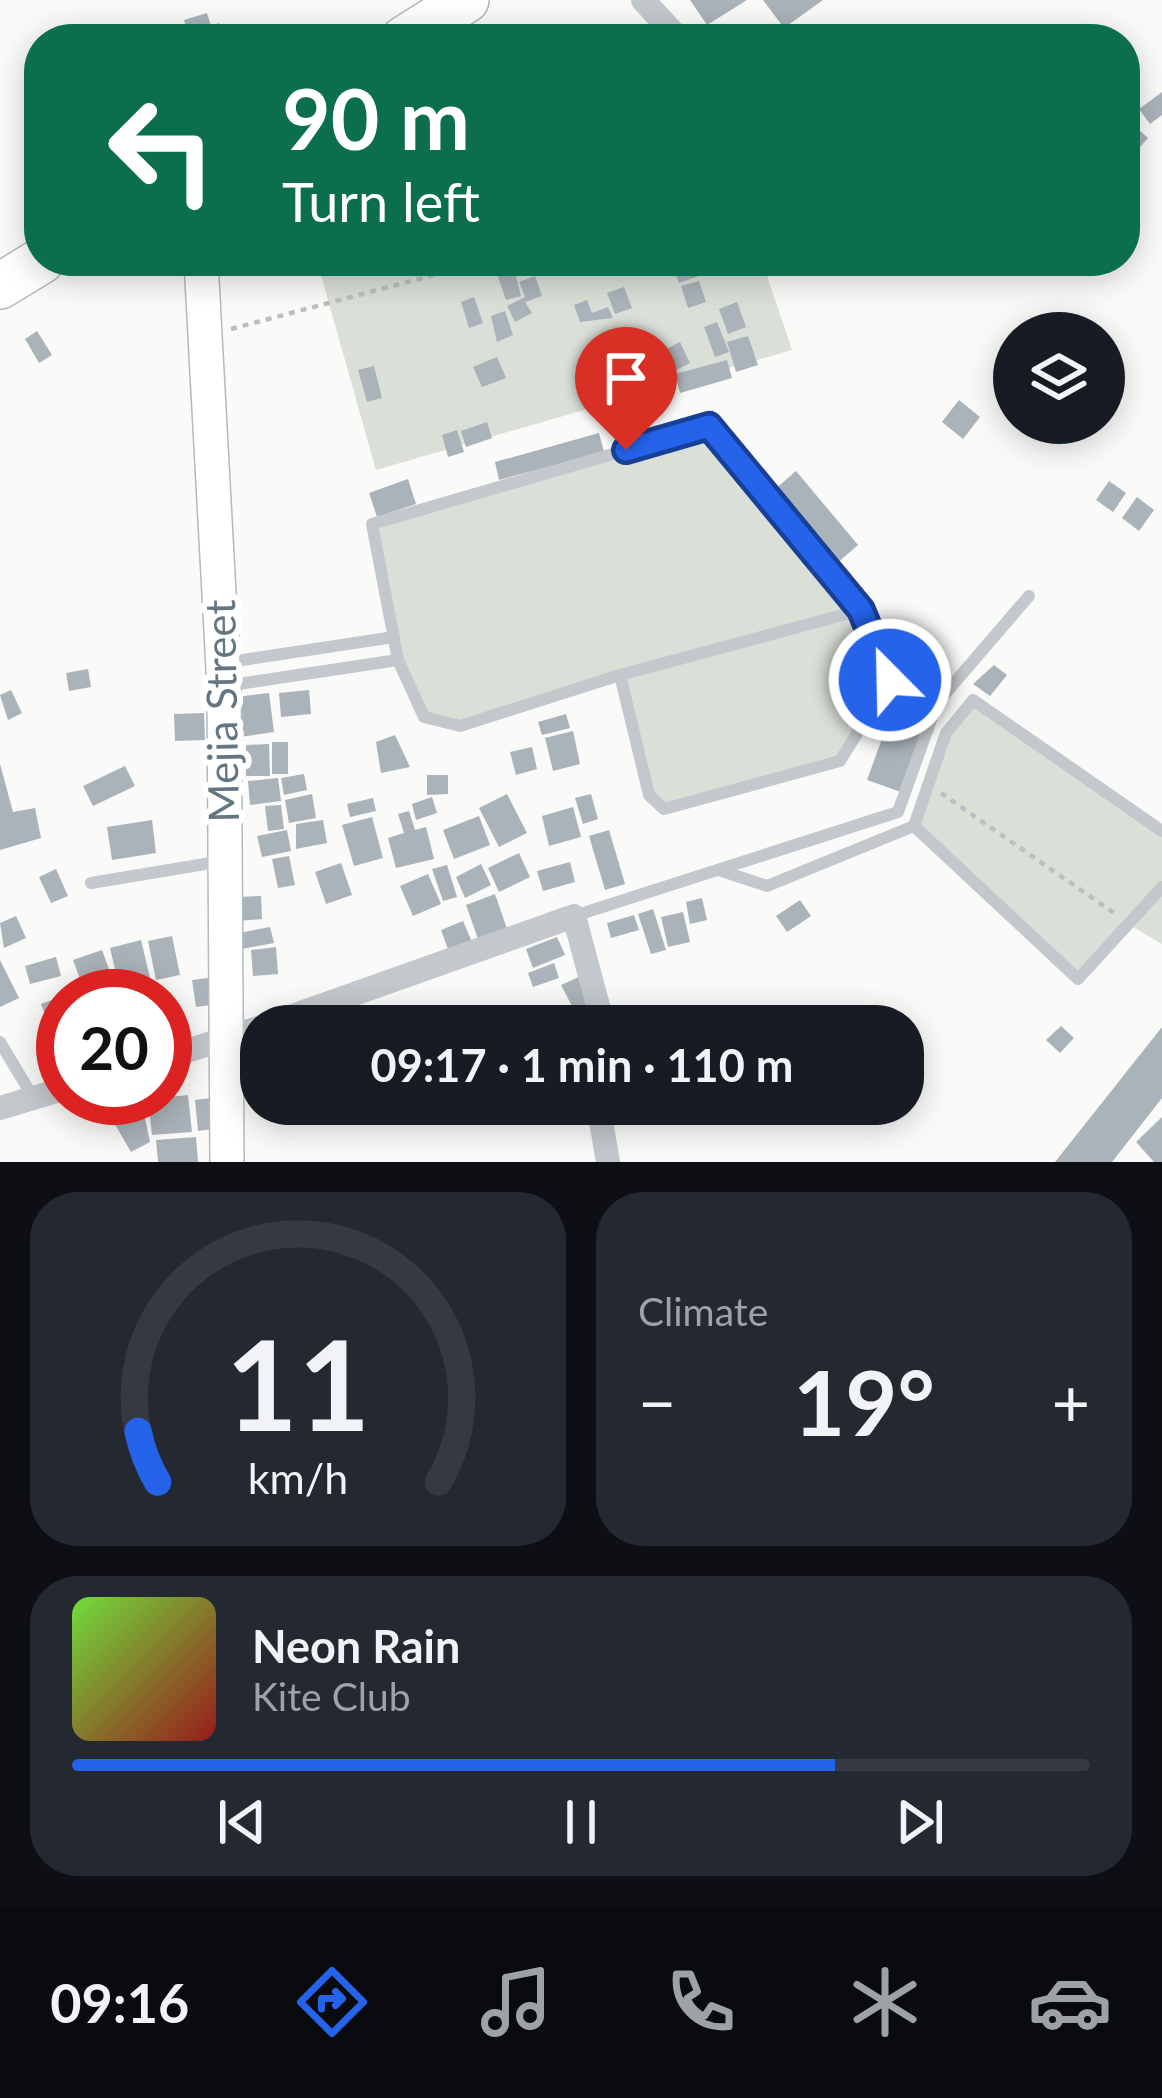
<!DOCTYPE html>
<html lang="en">
<head>
<meta charset="utf-8">
<style>
  :root { --surface:#171b24; --page:#242831; --text:#f1f3f6; --muted:#9ea1a6; --line:#363941; --accent:#2563eb }
  body { margin:0; font-family:Lato,sans-serif; background:var(--page); color:var(--text); height:100vh; display:flex; flex-direction:column; font-size:45px; white-space:nowrap }
  * { box-sizing:border-box; margin:0 }
  p { font-size:39px; color:var(--muted) }
  .icon { flex:none; width:66px; height:66px; fill:none; stroke:currentColor; stroke-width:2; stroke-linecap:round; stroke-linejoin:round }
  .map { position:relative; height:1162px; overflow:hidden }
  .panel { display:flex; flex-direction:column; gap:30px; padding:30px; background:#0d0f14; flex:1 }
  .panel>* { flex:none }
  .top-card { position:absolute; left:24px; top:24px; width:1116px; height:252px; border-radius:48px; box-shadow:0 6px 30px #0003; background:#0b6e4f; color:#fff; overflow:hidden }
  .buttons { position:absolute; left:993px; top:312px; display:grid; gap:24px }
  .buttons a { display:grid; place-items:center; width:132px; height:132px; border-radius:50%; background:var(--surface); box-shadow:0 6px 30px #0003; font-size:60px }
  .speed { position:absolute; left:36px; top:969px; display:flex; gap:24px; font-size:60px; font-weight:700; text-align:center }
  .speed>* { display:grid; place-content:center; width:156px; height:156px; border-radius:50%; background:var(--surface); box-shadow:0 6px 30px #0003; line-height:1 }
  .speed .limit { border:18px solid #d22; background:#fff; color:#111 }
  .pin { position:absolute; display:grid; place-items:center; width:102px; height:102px; color:#fff; margin:-123px -51px; border-radius:50% 50% 50% 0; rotate:-45deg; box-shadow:0 0 12px #0007 }
  .pin .icon { rotate:45deg }
  .me { position:absolute; width:132px; margin:-66px; rotate:337deg; stroke-linejoin:round; filter:drop-shadow(0 0 9px #0008) }
  .turn { display:flex; align-items:center; gap:42px; height:252px; padding:0 60px; font-size:54px }
  .turn .icon { width:156px; height:156px; stroke-width:2.5 }
  .turn b { display:block; font-size:84px; line-height:102px }
  .big { font-size:90px; font-weight:700; line-height:1.1 }
  .panel .widget { flex:1; display:flex; flex-direction:column; justify-content:center; gap:18px; min-width:0; padding:0 42px; border-radius:48px; background:var(--page) }
  .panel .dial { align-items:center; gap:0 }
  .dial svg { height:312px; overflow:visible; fill:none; stroke:var(--line); stroke-width:7; stroke-linecap:round; text-anchor:middle }
  .dial text { fill:var(--text); stroke:none }
  .song { display:flex; align-items:center; gap:36px }
  .cover { width:144px; height:144px; border-radius:18px; background:linear-gradient(135deg,hsl(100 70% 55%),hsl(0 70% 35%)) }
  .played { height:12px; border-radius:6px; background:linear-gradient(90deg,var(--accent) 75%,var(--line) 75%) }
  .keys { display:flex; justify-content:space-around; direction:ltr }
  .heat { display:flex; justify-content:space-between; align-items:center; font-size:66px; direction:ltr }
  .panel .tiles { flex:1; display:grid; gap:30px; grid-template-columns:1fr 1fr }
  .widget:last-child { grid-column:span 2 }
  .trip { position:absolute; left:240px; top:1005px; width:684px; height:120px; border-radius:48px; background:var(--surface); box-shadow:0 6px 30px #0003; font-weight:700; line-height:120px; text-align:center }
  .tab-bar { display:flex; height:192px; justify-content:space-around; align-items:center; background:#090b0e; color:var(--muted) }
  .tab-bar .icon { width:84px; height:84px }
  .tab-bar .active { color:var(--accent) }
  .tab-bar b { font-size:54px; color:var(--text) }
  .map>svg:first-child { display:block }
</style>
</head>
<body>
<div class="map">
<svg width="1162" height="1162" viewBox="0 0 1162 1162">
  <rect width="100%" height="100%" fill="#fafaf8"/>
  <g fill="#dadfd7">
    <path d="M317,261H762L792,350L376,470Z"/>
    <path d="M709,426L861,610L843,605L890,680L840,761L664,809L649,795L619,676L460,726L424,717L398,660L372,524Z"/>
    <path d="M973,700L1162,831V944L1128,924L1076,978L914,826L946,733Z"/>
  </g>
  <g fill="#aab3b9">
    <path d="M690,0H747L707,25Z"/>
    <path d="M763,0H823L784,28Z"/>
    <path d="M207,13L211,26L219,23L222,36L189,39L184,20Z"/>
    <path d="M1162,92V115L1150,124L1139,109Z"/>
    <path d="M1125,117L1148,138L1128,161L1125,159Z"/>
    <path d="M670,261H693L699,276L679,283Z"/>
    <path d="M514,268L521,296L506,300L497,274Z"/>
    <path d="M535,276L542,296L525,302L532,313L515,322L507,306L525,297L519,282Z"/>
    <path d="M699,281L706,302L688,308L681,286Z"/>
    <path d="M624,287L632,308L615,314L607,293Z"/>
    <path d="M474,297L483,323L469,328L461,302Z"/>
    <path d="M587,300L592,313L608,307L613,318L580,322L574,305Z"/>
    <path d="M737,302L746,327L728,334L719,309Z"/>
    <path d="M505,311L513,335L497,342L491,316Z"/>
    <path d="M717,322L729,352L715,357L704,327Z"/>
    <path d="M37,331L52,355L39,363L25,339Z"/>
    <path d="M748,336L758,365L736,372L727,342Z"/>
    <path d="M680,342L690,363L676,370L666,349Z"/>
    <path d="M497,357L506,378L482,387L473,367Z"/>
    <path d="M727,360L732,378L680,393L675,374Z"/>
    <path d="M374,366L382,398L367,402L358,370Z"/>
    <path d="M959,400L980,417L963,439L942,422Z"/>
    <path d="M487,422L492,438L466,447L461,431Z"/>
    <path d="M457,430L464,452L448,457L442,435Z"/>
    <path d="M599,433L604,452L499,480L495,462Z"/>
    <path d="M796,471L858,545L835,565L773,491Z"/>
    <path d="M408,479L416,504L377,517L369,493Z"/>
    <path d="M1109,481L1126,493L1113,512L1096,500Z"/>
    <path d="M1137,497L1154,510L1139,531L1122,518Z"/>
    <path d="M994,665L1007,675L990,696L973,684Z"/>
    <path d="M88,669L91,687L69,691L66,673Z"/>
    <path d="M11,690L22,713L8,720L0,695Z"/>
    <path d="M309,690L311,714L281,717L279,693Z"/>
    <path d="M269,693L274,732L240,737L236,697Z"/>
    <path d="M896,700L930,713L901,792L867,780Z"/>
    <path d="M204,713L205,740L175,741L174,714Z"/>
    <path d="M566,714L570,728L542,735L538,722Z"/>
    <path d="M573,731L580,764L553,771L545,738Z"/>
    <path d="M395,735L410,767L381,773L376,742Z"/>
    <rect x="272" y="742" width="16" height="32"/>
    <path d="M269,744L270,776H246V745Z"/>
    <path d="M532,747L537,769L516,775L510,752Z"/>
    <path d="M0,764L13,812L35,808L41,838L0,850Z"/>
    <path d="M125,766L135,786L93,806L83,786Z"/>
    <path d="M304,774L307,790L284,795L281,778Z"/>
    <path d="M427,775H448V794L427,795Z"/>
    <path d="M278,778L281,801L250,805L248,781Z"/>
    <path d="M312,794L316,818L289,823L285,800Z"/>
    <path d="M507,794L527,833L499,847L479,808Z"/>
    <path d="M591,794L598,819L583,824L575,798Z"/>
    <path d="M432,797L437,813L416,820L412,804Z"/>
    <path d="M373,798L376,811L350,817L347,804Z"/>
    <path d="M281,805L284,829L268,831L265,806Z"/>
    <path d="M573,807L581,837L549,846L542,816Z"/>
    <path d="M409,811L415,830L426,827L434,859L396,868L388,838L404,833L398,814Z"/>
    <path d="M479,816L490,845L454,859L443,830Z"/>
    <path d="M372,817L383,858L354,866L342,825Z"/>
    <path d="M152,820L156,853L112,860L107,827Z"/>
    <path d="M323,820L327,843L296,849V824Z"/>
    <path d="M287,830L291,851L262,857L257,836Z"/>
    <path d="M609,830L625,884L605,890L589,836Z"/>
    <path d="M519,853L530,877L499,892L488,868Z"/>
    <path d="M289,856L295,885L278,888L272,859Z"/>
    <path d="M570,862L575,882L543,891L537,871Z"/>
    <path d="M341,863L352,895L326,904L315,872Z"/>
    <path d="M481,864L491,885L465,898L456,877Z"/>
    <path d="M447,865L457,897L443,901L432,869Z"/>
    <path d="M56,869L68,896L51,903L39,877Z"/>
    <path d="M428,874L441,904L413,916L400,886Z"/>
    <path d="M495,894L507,929L478,939L466,905Z"/>
    <path d="M261,896L262,919L238,921L236,897Z"/>
    <path d="M702,898L707,920L690,924L686,902Z"/>
    <path d="M800,900L811,916L787,932L776,916Z"/>
    <path d="M653,909L666,950L651,954L638,914Z"/>
    <path d="M683,912L690,942L668,947L661,917Z"/>
    <path d="M634,915L639,930L611,938L607,923Z"/>
    <path d="M16,916L26,938L4,948L0,923Z"/>
    <path d="M463,921L472,942L449,952L441,930Z"/>
    <path d="M270,927L274,943L236,950L234,934Z"/>
    <path d="M172,936L180,975L156,980L148,941Z"/>
    <path d="M557,937L565,955L533,968L526,949Z"/>
    <path d="M141,940L151,982L120,990L110,948Z"/>
    <path d="M276,947L278,974L253,976L251,950Z"/>
    <path d="M102,950L117,991L86,996L73,960Z"/>
    <path d="M56,957L61,976L30,984L25,966Z"/>
    <path d="M0,960L19,998L0,1007Z"/>
    <path d="M554,963L559,978L533,987L528,973Z"/>
    <path d="M579,977L593,1005L576,1014L561,985Z"/>
    <path d="M208,978L212,1005L196,1007L192,980Z"/>
    <path d="M57,998L63,1037L55,1041L41,1004Z"/>
    <path d="M1061,1026L1074,1038L1060,1053L1046,1040Z"/>
    <path d="M1162,1027V1098L1112,1162H1055Z"/>
    <path d="M188,1095L192,1132L152,1135L148,1099Z"/>
    <path d="M211,1098L213,1129L198,1131L195,1100Z"/>
    <path d="M141,1100L150,1142L131,1152L109,1114Z"/>
    <path d="M1162,1117V1162H1154L1136,1142Z"/>
    <path d="M196,1137L198,1162H158L156,1140Z"/>
  </g>
  <g fill="none" stroke-linecap="round" stroke-linejoin="round">
    <g stroke="#b3babf" stroke-width="36">
      <path id="secondary" d="M201,261L224,686L227,1162"/>
    </g>
    <g stroke="#b4b9bd" stroke-width="48">
      <g id="highway">
        <path d="M404,39L466,0"/>
        <path d="M0,286L41,261"/>
      </g>
    </g>
    <g stroke="#bbbfc2" stroke-width="4.5" stroke-dasharray="6 6" stroke-linecap="butt">
      <path d="M231,329L486,261"/>
      <path d="M941,793L1114,913"/>
    </g>
    <g stroke="#c3c8cc" stroke-width="12">
      <path d="M223,663L394,637"/>
      <path d="M620,675L649,795L664,809L840,761L890,680L861,610L709,426L372,524L398,660L424,717L460,726L620,675L861,610"/>
      <path d="M225,686L398,660"/>
      <path d="M914,826L1078,979L1162,887"/>
      <path d="M719,870L767,886L914,826L946,733L973,700L1162,831"/>
      <path d="M91,883L223,861"/>
      <path d="M574,916L898,812L937,703L1029,596"/>
      <path d="M0,1042L33,1097"/>
    </g>
    <g stroke="#c3c8cc" stroke-width="24">
      <path d="M643,0L679,39"/>
      <path d="M264,1026L574,916L600,1013L599,1026"/>
      <path d="M165,1058L261,1027"/>
      <path d="M598,1104L608,1162"/>
      <path d="M0,1108L63,1089"/>
    </g>
    <use href="#secondary" stroke="#fff" stroke-width="33"/>
    <use href="#highway" stroke="#fff" stroke-width="45"/>
  </g>
  <g fill="none" stroke-linecap="round" stroke-linejoin="round">
    <g stroke="#184099" stroke-width="30">
      <path id="route" d="M626,450L709,426L861,610L890,680"/>
    </g>
    <use href="#route" stroke="#2563eb" stroke-width="21"/>
  </g>
  <g text-anchor="middle" dominant-baseline="central" stroke-width="12" stroke-linejoin="round" paint-order="stroke">
    <g font-size="42" fill="#657683" stroke="#fff">
      <text transform="translate(221 711) rotate(-91)">Mejia Street</text>
    </g>
  </g>
</svg>
<div class="buttons">
<a><svg class="icon" aria-label="layers" viewBox="0 0 24 24"><path d="M12 4l9 5-9 5-9-5zM3 14l9 5 9-5"/></svg></a>
</div>
<div class="speed"><div class="limit">20</div></div>
<div class="pin" style="left:626px;top:450px;background:#d93025"><svg class="icon" aria-label="arrive" viewBox="0 0 24 24"><path d="M6 21V4h12l-3 4 3 4H6"/></svg></div>
<svg class="me" style="left:890px;top:680px" viewBox="-20 -20 40 40"><circle r="17" fill="#2563eb" stroke="#fff" stroke-width="3"/><path d="M0-11L8 9 0 5-8 9z" fill="#fff"/></svg>
<div class="trip">09:17 · 1 min · 110 m</div>
<div class="top-card">
<div class="turn"><svg class="icon" aria-label="left" viewBox="0 0 24 24"><path d="M17 20v-9H6M10 6l-5 5 5 5"/></svg><div><b>90 m</b>Turn left</div></div>
</div>
</div>
<section class="panel">
<div class="tiles">
<div class="widget dial"><svg viewBox="0 0 100 80">
<path d="M14 69A42 42 0 1 1 86 69"/>
<path d="M14 69A42 42 0 0 1 9 56" stroke="#2563eb"/>
<text x="50" y="56" font-size="32" font-weight="700">11</text>
<text x="50" y="72" font-size="11">km/h</text>
</svg></div>
<div class="widget"><p>Climate</p>
<div class="heat"><a>−</a><b class="big">19°</b><a>+</a></div>
</div>
<div class="widget">
<div class="song"><i class="cover"></i><div><b>Neon Rain</b><p>Kite Club</p></div></div>
<div class="played"></div>
<div class="keys"><svg class="icon" aria-label="previous" viewBox="0 0 24 24"><path d="M18 5L8 12l10 7zM5 5v14"/></svg><svg class="icon" aria-label="pause" viewBox="0 0 24 24"><path d="M8 5v14M16 5v14"/></svg><svg class="icon" aria-label="next" viewBox="0 0 24 24"><path d="M6 5l10 7-10 7zM19 5v14"/></svg></div>
</div>
</div>
</section>
<nav class="tab-bar">
<b>09:16</b>
<svg class="icon active" aria-label="directions" viewBox="0 0 24 24"><path d="M12 3l9 9-9 9-9-9zM9 14v-3h6M13 9l2 2-2 2"/></svg>
<svg class="icon" aria-label="music" viewBox="0 0 24 24"><path d="M9 18V5l10-2v13"/><circle cx="6" cy="18" r="3"/><circle cx="16" cy="16" r="3"/></svg>
<svg class="icon" aria-label="phone" viewBox="0 0 24 24"><path d="M5 4h4l2 5-3 2q2 4 5 5l2-3 5 2v4C11 20 4 13 5 4z"/></svg>
<svg class="icon" aria-label="climate" viewBox="0 0 24 24"><path d="M12 3v18M4 7l16 10M4 17L20 7"/></svg>
<svg class="icon" aria-label="car" viewBox="0 0 24 24"><path d="M5 17H2v-5l4-1 3-4h7l3 4 3 1v5h-3M9 17h6M6 11h13"/><circle cx="7" cy="17" r="2"/><circle cx="17" cy="17" r="2"/></svg>
</nav>
</body>
</html>
